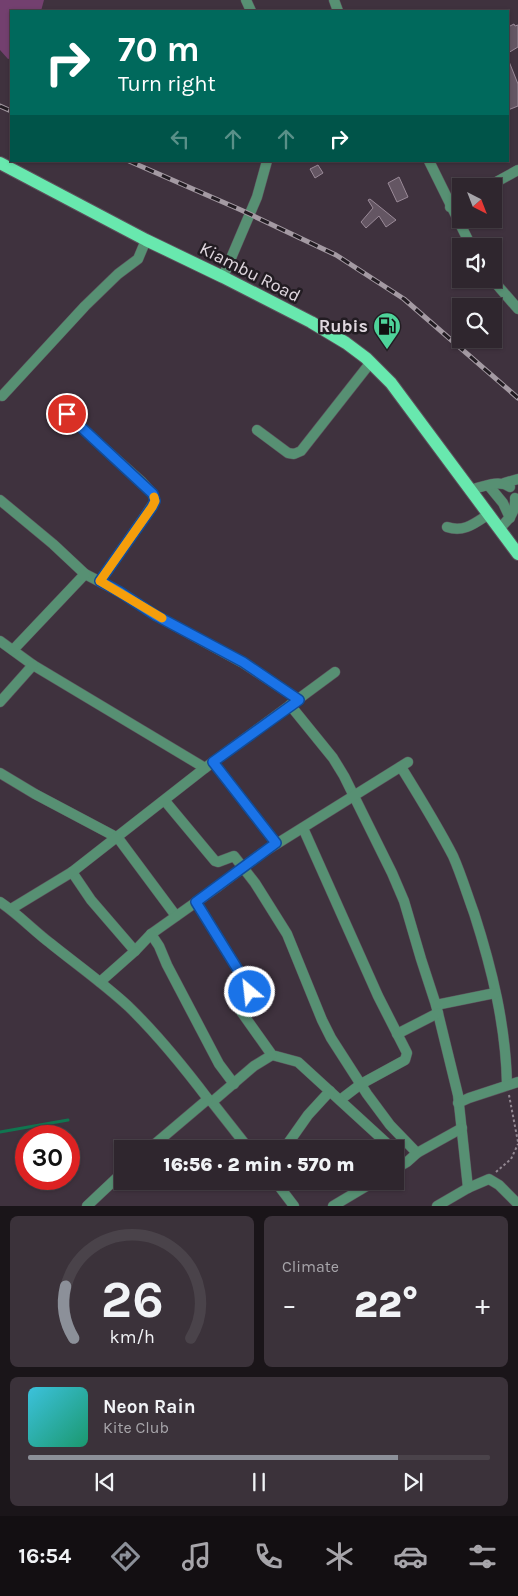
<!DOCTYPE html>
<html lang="en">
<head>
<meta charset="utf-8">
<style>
  :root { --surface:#2f262e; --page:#3b323a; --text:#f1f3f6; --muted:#a7a5aa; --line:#4a434a; --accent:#8c9099 }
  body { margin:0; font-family:Karla,sans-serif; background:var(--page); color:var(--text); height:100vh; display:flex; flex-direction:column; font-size:19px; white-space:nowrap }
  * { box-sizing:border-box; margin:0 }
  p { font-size:16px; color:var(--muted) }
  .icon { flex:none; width:28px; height:28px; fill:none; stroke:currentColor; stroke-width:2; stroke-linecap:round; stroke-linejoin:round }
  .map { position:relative; height:1206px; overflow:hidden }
  .sheet { display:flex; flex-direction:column; gap:10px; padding:10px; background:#1a1519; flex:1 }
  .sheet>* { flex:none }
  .guide { position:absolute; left:10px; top:10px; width:499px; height:152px; border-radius:0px; box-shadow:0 1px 4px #0004,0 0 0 1px var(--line); background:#00695c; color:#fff; overflow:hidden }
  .needle { width:32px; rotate:138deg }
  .fabs { position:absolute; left:452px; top:178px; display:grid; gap:10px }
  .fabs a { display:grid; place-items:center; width:50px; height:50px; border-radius:0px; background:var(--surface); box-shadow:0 1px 4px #0004,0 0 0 1px var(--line); font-size:25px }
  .speed { position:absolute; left:15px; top:1125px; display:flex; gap:10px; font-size:25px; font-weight:700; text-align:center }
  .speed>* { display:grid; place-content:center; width:65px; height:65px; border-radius:50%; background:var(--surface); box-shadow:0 1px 4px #0004,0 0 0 1px var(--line); line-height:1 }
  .speed .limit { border:8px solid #d22; background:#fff; color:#111 }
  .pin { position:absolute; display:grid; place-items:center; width:42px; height:42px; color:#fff; margin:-21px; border:2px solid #fff; border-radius:50%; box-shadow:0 1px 5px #0007 }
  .me { position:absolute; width:55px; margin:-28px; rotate:332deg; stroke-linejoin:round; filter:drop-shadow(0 0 4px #0008) }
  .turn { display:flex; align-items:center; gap:18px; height:105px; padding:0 25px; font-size:22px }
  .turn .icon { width:65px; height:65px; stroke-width:2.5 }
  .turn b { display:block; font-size:35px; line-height:42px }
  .lanes { display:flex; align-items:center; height:48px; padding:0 25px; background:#0003; justify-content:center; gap:25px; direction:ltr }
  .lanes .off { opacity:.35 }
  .big { font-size:38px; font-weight:800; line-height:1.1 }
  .sheet .card { flex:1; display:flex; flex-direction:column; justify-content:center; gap:8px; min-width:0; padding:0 18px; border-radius:8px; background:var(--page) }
  .sheet .dial { align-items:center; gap:0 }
  .dial svg { height:130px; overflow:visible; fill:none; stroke:var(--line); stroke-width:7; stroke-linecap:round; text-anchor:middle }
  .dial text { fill:var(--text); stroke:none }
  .song { display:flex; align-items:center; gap:15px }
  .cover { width:60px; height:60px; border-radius:8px; background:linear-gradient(135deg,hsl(190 70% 55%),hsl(160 70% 35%)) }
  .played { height:5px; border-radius:2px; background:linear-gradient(90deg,var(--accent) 80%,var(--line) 80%) }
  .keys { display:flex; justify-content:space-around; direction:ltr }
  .heat { display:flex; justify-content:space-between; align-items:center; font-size:28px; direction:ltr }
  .sheet .tiles { flex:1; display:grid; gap:10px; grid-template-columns:1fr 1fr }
  .card:last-child { grid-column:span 2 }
  .trip { position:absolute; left:114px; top:1140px; width:290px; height:50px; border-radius:0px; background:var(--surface); box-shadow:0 1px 4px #0004,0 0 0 1px var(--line); font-weight:800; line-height:50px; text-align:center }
  .dock { display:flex; height:80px; justify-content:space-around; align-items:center; background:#130f12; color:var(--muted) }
  .dock .icon { width:35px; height:35px }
  .dock .active { color:var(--accent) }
  .dock b { font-size:22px; color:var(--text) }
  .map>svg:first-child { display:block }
</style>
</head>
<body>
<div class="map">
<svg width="518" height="1206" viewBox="0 0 518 1206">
  <rect width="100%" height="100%" fill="#3f323e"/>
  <path fill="#73406f" d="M0,0H44L41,11H11V58L8,59L0,50Z"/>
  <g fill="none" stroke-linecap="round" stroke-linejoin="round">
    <path stroke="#107650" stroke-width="3" d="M0,1132L68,1120"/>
  </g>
  <g fill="#645663" stroke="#9a8a98">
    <path d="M514,24L515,26L518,25V47L508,53V27Z"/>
    <path d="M508,59L518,84V106L508,110Z"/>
    <path d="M318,165L323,173L315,178L310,169Z"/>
    <path d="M399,177L408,197L397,202L388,183Z"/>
    <path d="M370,199L385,211L396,220L386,227L379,216L366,228L361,222L373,208L368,200Z"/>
  </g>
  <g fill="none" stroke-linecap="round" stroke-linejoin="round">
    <g stroke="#5c505b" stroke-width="11">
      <g id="minor">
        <path d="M246,0L251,11"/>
        <path d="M334,0L338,11"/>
        <path d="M429,161L471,246"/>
        <path d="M489,186L518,170"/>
        <path d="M450,207L461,201"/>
        <path d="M223,277L257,197L267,161"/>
        <path d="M492,279L518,309"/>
        <path d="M2,396L85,306L118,274L138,259L146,240"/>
        <path d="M67,415L141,481L153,494L155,501L143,519L100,581"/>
        <path d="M257,430L288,453L294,454L301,451L371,362"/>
        <path d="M504,483L518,479"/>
        <path d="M489,486L503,503L510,518"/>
        <path d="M470,490C482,487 499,479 510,487"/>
        <path d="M0,500L53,544L85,574L120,592L155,615L243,663L299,700"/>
        <path d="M447,527C464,533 475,523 489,514"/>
        <path d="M500,528C509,519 516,512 515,498"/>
        <path d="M0,641L33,665L205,768"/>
        <path d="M13,650L85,574"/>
        <path d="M0,702L33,665"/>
        <path d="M290,705L333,758L344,776L392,873L404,901L421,959L436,1005L458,1095L468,1188"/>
        <path d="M213,762L276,843"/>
        <path d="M401,767C419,796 437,825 453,856C461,874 467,894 474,913C492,969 506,1026 507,1085"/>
        <path d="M0,773L35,794L118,838L176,916"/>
        <path d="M165,801L215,861L218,862L234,856L255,883L287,934L322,1020L331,1038L367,1094L390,1125L417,1153"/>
        <path d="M303,828L378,996L407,1053L405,1060L361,1084L340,1100"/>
        <path d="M72,872L91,900L135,951L151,934L216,888L262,853L408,762"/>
        <path d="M0,902C18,914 33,930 50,943C76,964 103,983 128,1006C157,1034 183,1066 208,1099L212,1102L249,1149"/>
        <path d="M196,902L248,986L250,992L240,1010L272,1055L298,1062L393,1149"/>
        <path d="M11,909L72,872L205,768L335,672"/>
        <path d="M151,934L159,946L167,965L219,1064L234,1084"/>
        <path d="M100,982L135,951"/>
        <path d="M436,1005L495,993"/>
        <path d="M397,1034L438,1013"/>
        <path d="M212,1102L254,1066L272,1055"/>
        <path d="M458,1103L469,1098L518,1082"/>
        <path d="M149,1149L208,1099"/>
        <path d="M284,1149L308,1115L330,1091"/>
        <path d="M395,1169L407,1162L417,1153L462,1128"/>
        <path d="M275,1181L294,1206"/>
        <path d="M87,1206L122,1173"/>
        <path d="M333,1206L375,1181"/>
        <path d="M437,1206L468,1188L489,1179L499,1185L518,1204"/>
      </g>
    </g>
    <g stroke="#5c505b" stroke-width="14">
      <path id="major" d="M0,163L146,240L223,277L311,322L346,343L366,358L391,383L518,554"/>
    </g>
    <g stroke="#928791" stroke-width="2" stroke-dasharray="2.5 2.5" stroke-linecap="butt">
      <path d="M509,1095L518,1142"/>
      <path d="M496,1172L511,1159L518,1144"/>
    </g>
    <use href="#minor" stroke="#579073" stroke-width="10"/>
    <use href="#major" stroke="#68e8ae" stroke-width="12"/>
    <g stroke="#a49aa3" stroke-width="5">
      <g id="rail">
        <path d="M0,106L11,111"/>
        <path d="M129,161L241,210L336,255L404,299L518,398"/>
      </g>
    </g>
    <use href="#rail" stroke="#221c22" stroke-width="3" stroke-dasharray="9" stroke-linecap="butt"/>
  </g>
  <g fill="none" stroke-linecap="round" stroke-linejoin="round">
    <g stroke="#114b97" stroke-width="12">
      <path id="route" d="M67,414L153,494L155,501L152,507L100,581L120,592L155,615L243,662L299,700L213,762L276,843L196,902L248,986L250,992"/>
    </g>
    <use href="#route" stroke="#1a73e8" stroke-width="9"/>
    <path stroke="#f59e0b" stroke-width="9" d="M154,497L155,501L152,507L100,581L162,618"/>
  </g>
  <defs>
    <g id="fuel-pin" transform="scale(1.4375)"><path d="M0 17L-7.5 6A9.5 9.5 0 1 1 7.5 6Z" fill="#4ed39a" stroke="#221c22"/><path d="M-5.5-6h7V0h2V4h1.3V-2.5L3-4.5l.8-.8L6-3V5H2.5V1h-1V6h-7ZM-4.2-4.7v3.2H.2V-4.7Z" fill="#111"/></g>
  </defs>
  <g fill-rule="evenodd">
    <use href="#fuel-pin" x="387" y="326"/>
  </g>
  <g text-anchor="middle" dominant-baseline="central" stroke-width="5" stroke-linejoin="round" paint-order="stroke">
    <g font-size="18" fill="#e0d7df" stroke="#221c22">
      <text transform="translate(250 272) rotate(27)">Kiambu Road</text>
    </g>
    <g font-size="18" font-weight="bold" fill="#e0d7df" stroke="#221c22" text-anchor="end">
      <text x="368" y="326">Rubis</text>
    </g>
  </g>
</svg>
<div class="fabs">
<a><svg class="needle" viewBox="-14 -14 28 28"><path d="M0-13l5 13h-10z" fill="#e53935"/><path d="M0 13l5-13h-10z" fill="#a7a5aa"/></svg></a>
<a><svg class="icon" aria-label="sound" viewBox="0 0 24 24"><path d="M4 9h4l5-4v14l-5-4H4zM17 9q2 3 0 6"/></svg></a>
<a><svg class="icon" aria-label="search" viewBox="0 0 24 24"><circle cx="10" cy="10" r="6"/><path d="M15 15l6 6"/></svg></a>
</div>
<div class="speed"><div class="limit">30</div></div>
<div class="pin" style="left:67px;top:414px;background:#d93025"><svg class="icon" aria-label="arrive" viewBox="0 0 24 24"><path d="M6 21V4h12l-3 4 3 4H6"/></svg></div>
<svg class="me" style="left:250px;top:992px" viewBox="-20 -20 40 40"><circle r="17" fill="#1a73e8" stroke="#fff" stroke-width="3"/><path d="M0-11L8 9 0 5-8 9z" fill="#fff"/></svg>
<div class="trip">16:56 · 2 min · 570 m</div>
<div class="guide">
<div class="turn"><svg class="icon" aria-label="right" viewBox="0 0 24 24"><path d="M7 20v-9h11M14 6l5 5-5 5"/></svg><div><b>70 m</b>Turn right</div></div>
<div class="lanes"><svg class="icon off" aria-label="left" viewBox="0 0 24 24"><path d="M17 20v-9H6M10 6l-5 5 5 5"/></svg><svg class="icon off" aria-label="ahead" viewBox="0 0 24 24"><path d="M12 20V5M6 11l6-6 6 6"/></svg><svg class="icon off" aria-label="ahead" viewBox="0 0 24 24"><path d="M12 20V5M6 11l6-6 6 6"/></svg><svg class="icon" aria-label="right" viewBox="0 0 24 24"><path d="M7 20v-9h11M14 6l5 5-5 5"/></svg></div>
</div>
</div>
<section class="sheet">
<div class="tiles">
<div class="card dial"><svg viewBox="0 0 100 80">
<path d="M14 69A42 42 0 1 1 86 69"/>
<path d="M14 69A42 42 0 0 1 9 37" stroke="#8c9099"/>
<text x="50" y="56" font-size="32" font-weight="700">26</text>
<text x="50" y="72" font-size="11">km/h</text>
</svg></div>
<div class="card"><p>Climate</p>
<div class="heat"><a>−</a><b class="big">22°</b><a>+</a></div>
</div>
<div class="card">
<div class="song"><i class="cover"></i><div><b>Neon Rain</b><p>Kite Club</p></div></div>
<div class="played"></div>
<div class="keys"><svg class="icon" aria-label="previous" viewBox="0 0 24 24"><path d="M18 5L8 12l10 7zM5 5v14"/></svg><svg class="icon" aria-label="pause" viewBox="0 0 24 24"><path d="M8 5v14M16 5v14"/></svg><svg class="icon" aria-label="next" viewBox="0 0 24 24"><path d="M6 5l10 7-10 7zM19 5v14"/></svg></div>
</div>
</div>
</section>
<nav class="dock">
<b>16:54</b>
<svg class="icon active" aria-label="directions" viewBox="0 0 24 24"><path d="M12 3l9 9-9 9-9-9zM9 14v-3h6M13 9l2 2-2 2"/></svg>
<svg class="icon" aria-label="music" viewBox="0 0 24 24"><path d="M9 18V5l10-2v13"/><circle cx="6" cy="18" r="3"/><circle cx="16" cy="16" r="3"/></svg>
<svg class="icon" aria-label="phone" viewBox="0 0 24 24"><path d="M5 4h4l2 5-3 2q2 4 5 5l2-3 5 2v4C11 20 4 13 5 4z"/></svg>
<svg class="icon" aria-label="climate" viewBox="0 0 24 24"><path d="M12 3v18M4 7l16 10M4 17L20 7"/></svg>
<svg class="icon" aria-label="car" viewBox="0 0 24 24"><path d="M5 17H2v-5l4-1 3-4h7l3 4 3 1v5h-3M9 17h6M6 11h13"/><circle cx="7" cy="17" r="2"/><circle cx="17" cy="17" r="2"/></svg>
<svg class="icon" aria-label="filters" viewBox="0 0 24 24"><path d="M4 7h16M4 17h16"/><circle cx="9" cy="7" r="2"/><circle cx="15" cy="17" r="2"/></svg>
</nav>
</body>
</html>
